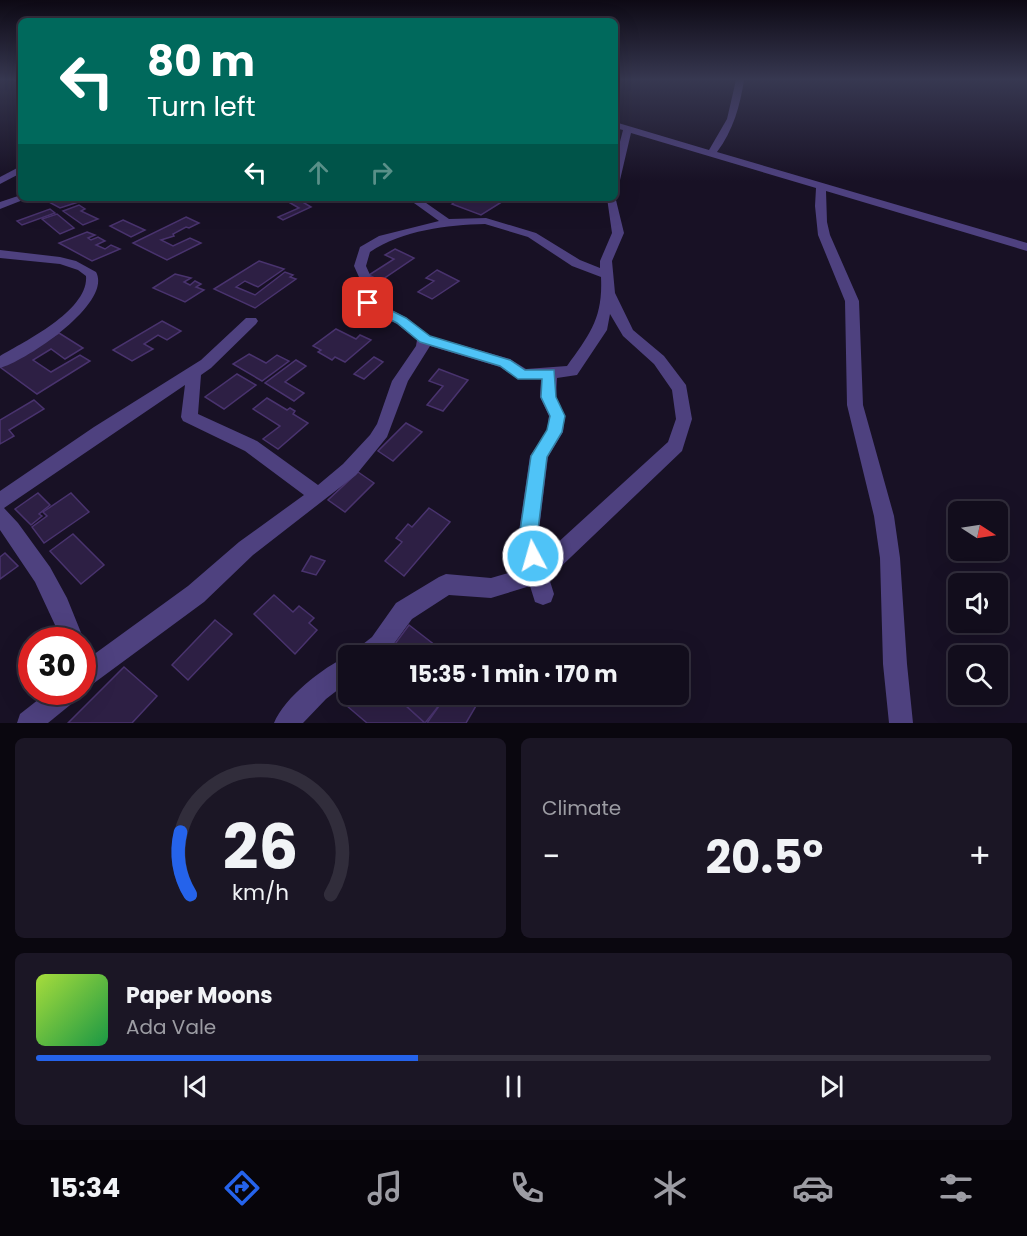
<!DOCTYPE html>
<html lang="en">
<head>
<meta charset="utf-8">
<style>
  :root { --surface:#120d1c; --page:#1b1625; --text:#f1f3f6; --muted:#9c9ca3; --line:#312d3b; --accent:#2563eb }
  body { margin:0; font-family:Poppins,sans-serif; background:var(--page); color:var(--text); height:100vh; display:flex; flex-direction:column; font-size:22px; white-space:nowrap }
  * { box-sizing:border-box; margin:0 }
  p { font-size:20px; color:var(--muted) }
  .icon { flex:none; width:33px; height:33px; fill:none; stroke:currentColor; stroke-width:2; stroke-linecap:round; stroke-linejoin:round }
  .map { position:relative; height:723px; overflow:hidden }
  .sheet { display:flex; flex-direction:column; gap:15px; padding:15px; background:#0a070f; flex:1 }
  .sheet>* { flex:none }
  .banner { position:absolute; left:18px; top:18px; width:600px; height:183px; border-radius:9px; box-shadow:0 6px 24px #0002,0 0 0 2px var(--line); background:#00695c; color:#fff; overflow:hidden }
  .needle { width:39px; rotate:102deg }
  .tools { position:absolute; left:948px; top:501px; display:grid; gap:12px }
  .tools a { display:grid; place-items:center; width:60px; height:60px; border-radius:9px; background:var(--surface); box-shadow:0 6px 24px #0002,0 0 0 2px var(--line); font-size:30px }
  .speed { position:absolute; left:18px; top:627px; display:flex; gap:12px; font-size:30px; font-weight:700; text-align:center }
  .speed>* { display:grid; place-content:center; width:78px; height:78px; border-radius:50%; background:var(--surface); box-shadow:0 6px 24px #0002,0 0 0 2px var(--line); line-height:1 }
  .speed .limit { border:9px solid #d22; background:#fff; color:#111 }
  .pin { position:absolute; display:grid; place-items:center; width:51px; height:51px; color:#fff; margin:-26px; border-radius:12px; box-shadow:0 3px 9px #0006 }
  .me { position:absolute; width:66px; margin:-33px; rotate:354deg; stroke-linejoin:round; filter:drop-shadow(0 0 4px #0008) }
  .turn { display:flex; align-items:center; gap:21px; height:126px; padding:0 30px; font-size:27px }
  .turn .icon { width:78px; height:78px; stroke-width:2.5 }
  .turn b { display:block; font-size:42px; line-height:51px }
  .lanes { display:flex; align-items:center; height:57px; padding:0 30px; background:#0003; justify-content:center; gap:30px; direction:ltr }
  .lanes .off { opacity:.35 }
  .big { font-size:45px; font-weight:700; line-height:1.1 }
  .sheet .card { flex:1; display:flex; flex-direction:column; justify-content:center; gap:9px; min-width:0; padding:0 21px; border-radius:9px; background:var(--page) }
  .sheet .dial { align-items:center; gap:0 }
  .dial svg { height:156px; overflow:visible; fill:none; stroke:var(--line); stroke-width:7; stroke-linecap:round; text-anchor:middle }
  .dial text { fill:var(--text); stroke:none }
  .song { display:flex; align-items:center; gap:18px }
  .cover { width:72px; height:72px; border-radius:9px; background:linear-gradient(135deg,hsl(80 70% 55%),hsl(140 70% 35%)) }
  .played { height:6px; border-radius:3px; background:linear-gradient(90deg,var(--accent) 40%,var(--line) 40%) }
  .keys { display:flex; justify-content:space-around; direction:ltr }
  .heat { display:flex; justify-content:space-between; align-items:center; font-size:33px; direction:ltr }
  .sheet .tiles { flex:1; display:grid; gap:15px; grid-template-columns:1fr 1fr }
  .card:last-child { grid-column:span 2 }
  .trip { position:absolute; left:338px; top:645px; width:351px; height:60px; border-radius:9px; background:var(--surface); box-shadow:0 6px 24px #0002,0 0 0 2px var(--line); font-weight:700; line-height:60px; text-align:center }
  .menu { display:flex; height:96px; justify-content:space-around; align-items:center; background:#07050b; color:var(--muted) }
  .menu .icon { width:42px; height:42px }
  .menu .active { color:var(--accent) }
  .menu b { font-size:27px; color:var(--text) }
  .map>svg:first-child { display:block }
</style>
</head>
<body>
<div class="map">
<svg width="1027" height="723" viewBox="0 0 1027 723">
  <rect width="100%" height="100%" fill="#181125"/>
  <g fill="#2d1f44" stroke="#49336e" stroke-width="1.5">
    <path d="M51,198H91L60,208L45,200Z"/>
    <path d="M289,198H296L311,207L283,220L278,217L299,208L285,200Z"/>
    <path d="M445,198H508L481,215L452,204L455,202Z"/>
    <path d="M79,205L85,209L81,211L98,219L83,225L63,211Z"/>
    <path d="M50,209L55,213L22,225L17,221Z"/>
    <path d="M57,214L74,228L60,234L42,219Z"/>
    <path d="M186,217L199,223L189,228L186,227L173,234L174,236L161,240L173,246L190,238L201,243L167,260L133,243Z"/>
    <path d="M123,220L145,230L131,237L110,226Z"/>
    <path d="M87,232L95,235L88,238L91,240L98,237L105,241L96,245L105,249L111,245L120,249L92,261L59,243Z"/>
    <path d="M395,249L414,258L380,281L369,275L394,259L385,255Z"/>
    <path d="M259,261L284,269L258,287L245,281L236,287L255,295L285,272L293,275L290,277L296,279L255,308L214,289Z"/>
    <path d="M437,270L459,281L432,299L418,292L434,281L426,278Z"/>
    <path d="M175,274L191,278L184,282L190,285L195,281L201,284L196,287L204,290L185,302L153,288Z"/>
    <path d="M162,321L181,331L167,340L158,335L144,344L153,349L132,361L113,350Z"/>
    <path d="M336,329L356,339L360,335L371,340L345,362L335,357L332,360L318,352L321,350L313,346Z"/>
    <path d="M59,333L83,348L65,359L51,349L33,360L51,372L80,355L90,361L37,394L0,367Z"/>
    <path d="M249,354L266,363L277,355L289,361L262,381L233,364Z"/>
    <path d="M374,357L383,362L364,379L354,374Z"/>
    <path d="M296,360L306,366L285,382L304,393L294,401L265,383Z"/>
    <path d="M439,369L468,380L443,411L427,405L443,386L429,381Z"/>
    <path d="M237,374L256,385L224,409L205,397Z"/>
    <path d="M267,398L287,410L290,408L295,411L293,414L308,423L278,449L263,439L280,426L253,409Z"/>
    <path d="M34,400L44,409L9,430L14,436L0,444V420Z"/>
    <path d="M406,423L422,432L393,461L378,451Z"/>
    <path d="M358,472L374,483L345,512L328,500Z"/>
    <path d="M38,493L50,505L39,514L42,516L31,525L15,509Z"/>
    <path d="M71,493L89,512L44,543L32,527L47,516L43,512Z"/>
    <path d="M429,508L450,522L404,576L385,561L402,542L396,538L408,524L412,527Z"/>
    <path d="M73,534L104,565L81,584L50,551Z"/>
    <path d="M5,553L18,566L0,579V557Z"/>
    <path d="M311,556L325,561L316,575L302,571Z"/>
    <path d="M274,595L293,612L299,606L314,618L309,623L317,630L295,654L254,614Z"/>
    <path d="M215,620L232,634L188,680L172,665Z"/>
    <path d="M409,625L449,656H386Z"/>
    <path d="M124,667L157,696L132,723H68Z"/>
    <path d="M356,694H393L425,723H367L347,706Z"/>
    <path d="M393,694H431L441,703L425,723Z"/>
    <path d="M431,694H483L466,723H427L441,703Z"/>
  </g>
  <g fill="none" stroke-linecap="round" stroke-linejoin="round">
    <g fill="#4e417f" fill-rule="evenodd">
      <path d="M14,80H21V86Z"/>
      <path d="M736,80H744C740,106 733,131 717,152L1027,243V251L826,191L827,222L830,235L859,301L863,405L894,516L900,558L907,664L913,723H889L883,664L880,558L874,516L847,405L845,301L818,235L815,206L816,188L631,133L620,180L615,183V161L623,130L615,128V122L709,150L727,119Z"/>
      <path d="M21,166V173L0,184V177Z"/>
      <path d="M21,195V198H28L0,209V202Z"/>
      <path d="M615,196L624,233L612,261L615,293L633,330L664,356L686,385L692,419L682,451L549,578L554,594L551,602L543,605L535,602L530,586L491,598L449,595L412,619L385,656H355L358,648L372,637L396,603L439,577L446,574L491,578L526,568L518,538L530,456L547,431L549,416L540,397L541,379H518L500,367L430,346L408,381L387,437L356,475L253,555L204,602L90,686L82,690V663L188,586L239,542L304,495L245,451L183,421L181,417L185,385L4,508L18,523L50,567L67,598L84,640L82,644V640H62L35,582L0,530V491L94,427L201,360L246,318H256L258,321L256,324L211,368L201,375L198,414L257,441L318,485L343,464L370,435L377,424L392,381L416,346L417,340L397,324L363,306L361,303L363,286L354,266L360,247L379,236L439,221L407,198H419L449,219L486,218L536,233L580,260L600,268V261L612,233L607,198H615ZM485,224L528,237L572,266L601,277C603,318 590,334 567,366L526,369L510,359L430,336L407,318L375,301V286L366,266L370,252C403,230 447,225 485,224ZM610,314L623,336L654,364L672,390L676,419L668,442L543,556L538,538L548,457L563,432L565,416L556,397L557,378L577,375L607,330Z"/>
      <path d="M0,250L60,257L76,261L96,272C113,303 26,361 0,368V356C26,341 89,310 86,276L78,270L60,264L0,258Z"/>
      <path d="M348,656V682L326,699L303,723H274C284,698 323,667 348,656Z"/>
      <path d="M48,692H78L75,701L48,723H17L20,714Z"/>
    </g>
  </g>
  <linearGradient id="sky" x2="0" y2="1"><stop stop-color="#0d0914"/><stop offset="0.44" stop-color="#373851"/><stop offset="1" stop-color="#373851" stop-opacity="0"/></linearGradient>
  <rect width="1027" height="181" fill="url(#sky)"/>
  <path fill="#4fc3f7" stroke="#337fa1" stroke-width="1.5" d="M368,299L406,318L430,336L510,360L525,370H554L556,397L565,416L562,432L547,457L537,538L542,556L540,562L533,565L526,562L519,538L531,456L547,430L550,416L541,397L542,379H518L500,366L420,342L397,323L364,306V300Z"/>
</svg>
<div class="tools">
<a><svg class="needle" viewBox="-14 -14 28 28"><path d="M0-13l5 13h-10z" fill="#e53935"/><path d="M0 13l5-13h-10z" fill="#9c9ca3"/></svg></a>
<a><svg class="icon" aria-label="sound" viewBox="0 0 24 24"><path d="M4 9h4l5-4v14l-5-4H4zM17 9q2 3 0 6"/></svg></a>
<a><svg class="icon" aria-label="search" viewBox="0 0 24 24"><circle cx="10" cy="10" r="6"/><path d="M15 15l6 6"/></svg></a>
</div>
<div class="speed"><div class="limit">30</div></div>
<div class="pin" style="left:368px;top:303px;background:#d93025"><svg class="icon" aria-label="arrive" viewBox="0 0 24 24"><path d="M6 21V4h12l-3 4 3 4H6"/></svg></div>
<svg class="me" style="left:533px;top:556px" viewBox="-20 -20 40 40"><circle r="17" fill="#4fc3f7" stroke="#fff" stroke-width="3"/><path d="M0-11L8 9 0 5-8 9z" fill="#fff"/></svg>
<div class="trip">15:35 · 1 min · 170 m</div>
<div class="banner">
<div class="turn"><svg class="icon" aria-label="left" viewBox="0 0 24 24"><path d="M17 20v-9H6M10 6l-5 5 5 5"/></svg><div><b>80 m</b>Turn left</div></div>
<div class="lanes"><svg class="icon" aria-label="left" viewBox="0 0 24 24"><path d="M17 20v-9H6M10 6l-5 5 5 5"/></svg><svg class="icon off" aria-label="ahead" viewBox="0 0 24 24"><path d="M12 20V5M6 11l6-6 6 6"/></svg><svg class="icon off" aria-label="right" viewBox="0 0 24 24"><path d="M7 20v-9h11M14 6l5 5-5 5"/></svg></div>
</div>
</div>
<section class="sheet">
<div class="tiles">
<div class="card dial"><svg viewBox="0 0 100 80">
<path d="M14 69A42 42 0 1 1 86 69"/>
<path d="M14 69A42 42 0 0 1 9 37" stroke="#2563eb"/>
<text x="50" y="56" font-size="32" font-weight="700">26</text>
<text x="50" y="72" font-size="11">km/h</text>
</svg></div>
<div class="card"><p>Climate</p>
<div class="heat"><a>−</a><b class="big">20.5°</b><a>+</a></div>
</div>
<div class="card">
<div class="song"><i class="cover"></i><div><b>Paper Moons</b><p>Ada Vale</p></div></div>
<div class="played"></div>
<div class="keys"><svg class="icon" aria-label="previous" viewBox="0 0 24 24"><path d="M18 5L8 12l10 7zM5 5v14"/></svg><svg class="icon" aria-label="pause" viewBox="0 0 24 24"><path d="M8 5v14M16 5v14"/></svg><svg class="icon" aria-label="next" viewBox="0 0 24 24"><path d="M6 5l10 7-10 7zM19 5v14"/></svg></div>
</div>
</div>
</section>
<nav class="menu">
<b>15:34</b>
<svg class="icon active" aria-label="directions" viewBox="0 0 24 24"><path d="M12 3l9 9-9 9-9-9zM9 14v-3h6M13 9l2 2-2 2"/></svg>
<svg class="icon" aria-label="music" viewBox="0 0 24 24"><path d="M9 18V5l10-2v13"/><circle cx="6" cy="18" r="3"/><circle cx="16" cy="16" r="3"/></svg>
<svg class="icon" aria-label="phone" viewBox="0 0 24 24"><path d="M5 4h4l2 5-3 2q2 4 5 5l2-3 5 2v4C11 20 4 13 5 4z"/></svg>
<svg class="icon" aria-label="climate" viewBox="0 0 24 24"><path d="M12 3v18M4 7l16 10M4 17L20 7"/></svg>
<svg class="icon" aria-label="car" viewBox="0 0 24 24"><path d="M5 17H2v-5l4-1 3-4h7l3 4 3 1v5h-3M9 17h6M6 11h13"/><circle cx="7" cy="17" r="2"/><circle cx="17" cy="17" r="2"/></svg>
<svg class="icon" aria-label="filters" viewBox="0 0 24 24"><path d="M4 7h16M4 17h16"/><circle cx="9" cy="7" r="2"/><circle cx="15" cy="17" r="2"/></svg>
</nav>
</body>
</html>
